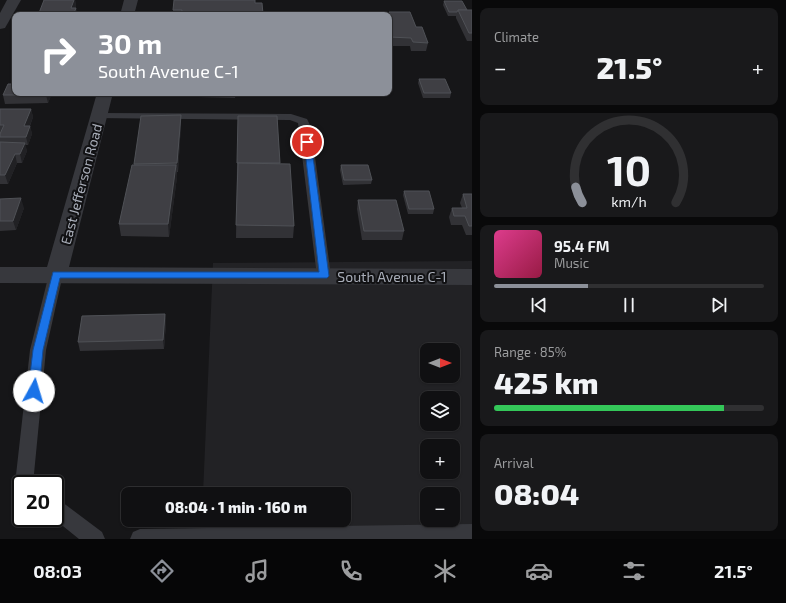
<!DOCTYPE html>
<html lang="en">
<head>
<meta charset="utf-8">
<style>
  :root { --surface:#101012; --page:#19191b; --text:#f1f3f6; --muted:#9c9d9f; --line:#303032; --accent:#8c9099 }
  body { margin:0; font-family:"Exo 2",sans-serif; background:var(--page); color:var(--text); height:100vh; display:flex; flex-direction:column; font-size:15px; white-space:nowrap }
  * { box-sizing:border-box; margin:0 }
  p { font-size:13px; color:var(--muted) }
  .icon { flex:none; width:22px; height:22px; fill:none; stroke:currentColor; stroke-width:2; stroke-linecap:round; stroke-linejoin:round }
  .map { position:relative; flex:1; overflow:hidden }
  .drawer { display:flex; flex-direction:column; gap:8px; padding:8px; background:#09090a; width:314px }
  .drawer>* { flex:none }
  .hud { position:absolute; left:12px; top:12px; width:380px; height:84px; border-radius:8px; box-shadow:0 1px 3px #0004,0 0 0 1px var(--line); background:#8c9099; color:#fff; overflow:hidden }
  .needle { width:26px; rotate:90deg }
  .fabs { position:absolute; left:420px; top:343px; display:grid; gap:8px }
  .fabs a { display:grid; place-items:center; width:40px; height:40px; border-radius:8px; background:var(--surface); box-shadow:0 1px 3px #0004,0 0 0 1px var(--line); font-size:20px }
  .speed { position:absolute; left:12px; top:475px; display:flex; gap:8px; font-size:20px; font-weight:700; text-align:center }
  .speed>* { display:grid; place-content:center; width:52px; height:52px; border-radius:50%; background:var(--surface); box-shadow:0 1px 3px #0004,0 0 0 1px var(--line); line-height:1 }
  .speed .limit { border:2px solid #111; border-radius:6px; background:#fff; color:#111 }
  .pin { position:absolute; display:grid; place-items:center; width:34px; height:34px; color:#fff; margin:-17px; border:2px solid #fff; border-radius:50%; box-shadow:0 1px 4px #0007 }
  .me { position:absolute; width:44px; margin:-22px; rotate:6deg; stroke-linejoin:round; filter:drop-shadow(0 0 3px #0008) }
  .turn { display:flex; align-items:center; gap:14px; height:84px; padding:0 20px; font-size:18px }
  .turn .icon { width:52px; height:52px; stroke-width:2.5 }
  .turn b { display:block; font-size:28px; line-height:34px }
  .big { font-size:30px; font-weight:800; line-height:1.1 }
  .drawer .tile { flex:1; display:flex; flex-direction:column; justify-content:center; gap:6px; min-width:0; padding:0 14px; border-radius:8px; background:var(--page) }
  .drawer .dial { align-items:center; gap:0 }
  .dial svg { height:104px; overflow:visible; fill:none; stroke:var(--line); stroke-width:7; stroke-linecap:round; text-anchor:middle }
  .dial text { fill:var(--text); stroke:none }
  .song { display:flex; align-items:center; gap:12px }
  .cover { width:48px; height:48px; border-radius:6px; background:linear-gradient(135deg,hsl(330 70% 55%),hsl(340 70% 35%)) }
  .played { height:4px; border-radius:2px; background:linear-gradient(90deg,var(--accent) 35%,var(--line) 35%) }
  .keys { display:flex; justify-content:space-around; direction:ltr }
  .heat { display:flex; justify-content:space-between; align-items:center; font-size:22px; direction:ltr }
  .charge { height:6px; border-radius:3px; background:linear-gradient(90deg,#34c759 85%,var(--line) 0) }
  .trip { position:absolute; left:121px; top:487px; width:230px; height:40px; border-radius:8px; background:var(--surface); box-shadow:0 1px 3px #0004,0 0 0 1px var(--line); font-weight:800; line-height:40px; text-align:center }
  .tabs { display:flex; height:64px; justify-content:space-around; align-items:center; background:#060607; color:var(--muted) }
  .tabs .icon { width:28px; height:28px }
  .tabs .on { color:var(--accent) }
  .tabs b { font-size:18px; color:var(--text) }
  main { display:flex; flex:1; min-height:0 }
  .map>svg:first-child { display:block }
</style>
</head>
<body>
<main>
<div class="map">
<svg width="472" height="539" viewBox="0 0 472 539">
  <rect width="100%" height="100%" fill="#161618"/>
  <path fill="#222225" fill-rule="evenodd" d="M472,261V539H201V520H344V494H203L213,263ZM427,350H453V376H427ZM427,398H453V424H427ZM427,446H453V472H427ZM427,494H453V520H427Z"/>
  <g fill="none" stroke-linecap="round" stroke-linejoin="round">
    <g fill="#37383d" fill-rule="evenodd">
      <path d="M99,113L291,114L307,119L311,127L331,276L329,280L324,281L319,280L317,276L298,123L290,120L95,118L94,116Z"/>
      <path d="M56,269L61,270L63,274L46,350L33,484H21V491L17,490L15,484L30,350L49,274L51,270Z"/>
      <path d="M55,499L62,502L102,532L105,539H79L53,518H55Z"/>
      <path d="M472,524V539H130L133,532L140,529Z"/>
    </g>
    <g fill="#37383d" fill-rule="evenodd">
      <path d="M7,0H21L5,28L0,29V13Z"/>
      <path d="M124,0H138L134,15H120Z"/>
      <path d="M97,93H113L69,267L472,269V285L0,283V267H47Z"/>
    </g>
  </g>
  <g fill="#323236">
    <path d="M44,0H75L76,6L75,8H76L77,15H39V13Z"/>
    <path d="M444,1L467,10H472V41H467L456,18V16H448L443,5Z"/>
    <path d="M255,3H262L263,15H173V10Z"/>
    <path d="M389,12L416,27L428,43L426,51H411L410,46H389Z"/>
    <path d="M419,79L451,93L450,98H423L418,83Z"/>
    <path d="M52,93L48,103L5,104L3,95Z"/>
    <path d="M176,93H257V94L236,93L235,98L198,97V93Z"/>
    <path d="M0,109H31L33,117L30,126L32,134L28,145H25L27,151L22,163H17L8,184H0Z"/>
    <path d="M181,115V124L178,172H177V177L169,237L121,236L119,224L134,164Z"/>
    <path d="M277,116L280,164L294,226L293,238H236L237,163Z"/>
    <path d="M341,165L372,180L371,184L343,185L340,170Z"/>
    <path d="M404,191L434,209L433,214H408L403,195Z"/>
    <path d="M463,194H472V235H466L462,225H451L449,217L452,208H462L460,203Z"/>
    <path d="M0,199L24,208L16,230L0,231Z"/>
    <path d="M358,200L404,231L402,240H362L357,209Z"/>
    <path d="M165,314L166,323L164,349L80,351L78,342Z"/>
  </g>
  <g fill="#212124">
    <path d="M74,0H75L76,6L74,13L71,8Z"/>
    <path d="M76,8L77,15H74V13Z"/>
    <path d="M47,93H52L48,103L46,95Z"/>
    <path d="M31,109L33,117L28,130L30,126L32,134L28,145L26,137L24,126Z"/>
    <path d="M181,115V124L178,172L177,163Z"/>
    <path d="M25,143L27,151L22,163L20,154Z"/>
    <path d="M15,154L17,163L8,184L5,175Z"/>
    <path d="M176,165L177,177L169,237L168,224Z"/>
    <path d="M21,198L24,208L16,230L13,221Z"/>
    <path d="M165,314L166,323L164,349L163,340Z"/>
  </g>
  <g fill="#3f3f44" stroke="#4f5156">
    <path d="M44,0H74L71,8H76L74,13H39Z"/>
    <path d="M174,0H255V3H262L263,14H251V15H181L182,10H173Z"/>
    <path d="M444,1H462L467,10H458L457,12H449Z"/>
    <path d="M458,10H472V33H469Z"/>
    <path d="M389,12H410L416,27H422L428,43L413,42L411,38L389,37V16H391Z"/>
    <path d="M419,79H445L451,93H424Z"/>
    <path d="M8,84H15V93H47L46,95H3Z"/>
    <path d="M0,109H31L24,126H30L26,137H0V134L4,125H0Z"/>
    <path d="M181,115L177,163L134,164L141,116Z"/>
    <path d="M238,116H277L280,163H237Z"/>
    <path d="M0,142L25,143L20,154H15L5,175H0Z"/>
    <path d="M238,163L290,164L294,226L236,225Z"/>
    <path d="M132,165H176L168,224H119Z"/>
    <path d="M341,165H368L372,180H344Z"/>
    <path d="M404,191H429L434,209H409Z"/>
    <path d="M463,194H472V226H469L465,216H454L452,208H467Z"/>
    <path d="M21,198L13,221H0V199Z"/>
    <path d="M358,200H396L404,231H364Z"/>
    <path d="M165,314L163,340L78,342L82,316Z"/>
  </g>
  <path fill="#1a73e8" stroke="#114b97" d="M307,139L311,142L329,276L327,278H60L43,350L39,391L37,394L34,395L30,394L28,391L33,350L53,272H319L304,142Z"/>
  <g text-anchor="middle" dominant-baseline="central" stroke-width="4" stroke-linejoin="round" paint-order="stroke">
    <g font-size="14" fill="#a8adb8" stroke="#111113">
      <text transform="translate(81 184) rotate(-75)">East Jefferson Road</text>
      <text x="392" y="276">South Avenue C-1</text>
    </g>
  </g>
</svg>
<div class="fabs">
<a><svg class="needle" viewBox="-14 -14 28 28"><path d="M0-13l5 13h-10z" fill="#e53935"/><path d="M0 13l5-13h-10z" fill="#9c9d9f"/></svg></a>
<a><svg class="icon" aria-label="layers" viewBox="0 0 24 24"><path d="M12 4l9 5-9 5-9-5zM3 14l9 5 9-5"/></svg></a>
<a>+</a>
<a>−</a>
</div>
<div class="speed"><div class="limit">20</div></div>
<div class="pin" style="left:307px;top:142px;background:#d93025"><svg class="icon" aria-label="arrive" viewBox="0 0 24 24"><path d="M6 21V4h12l-3 4 3 4H6"/></svg></div>
<svg class="me" style="left:34px;top:391px" viewBox="-20 -20 40 40"><circle r="19" fill="#fff"/><path d="M0-13L10 11 0 6-10 11z" fill="#1a73e8"/></svg>
<div class="trip">08:04 · 1 min · 160 m</div>
<div class="hud">
<div class="turn"><svg class="icon" aria-label="right" viewBox="0 0 24 24"><path d="M7 20v-9h11M14 6l5 5-5 5"/></svg><div><b>30 m</b>South Avenue C-1</div></div>
</div>
</div>
<section class="drawer">
<div class="tile"><p>Climate</p>
<div class="heat"><a>−</a><b class="big">21.5°</b><a>+</a></div>
</div>
<div class="tile dial"><svg viewBox="0 0 100 80">
<path d="M14 69A42 42 0 1 1 86 69"/>
<path d="M14 69A42 42 0 0 1 9 57" stroke="#8c9099"/>
<text x="50" y="56" font-size="32" font-weight="700">10</text>
<text x="50" y="72" font-size="11">km/h</text>
</svg></div>
<div class="tile">
<div class="song"><i class="cover"></i><div><b>95.4 FM</b><p>Music</p></div></div>
<div class="played"></div>
<div class="keys"><svg class="icon" aria-label="previous" viewBox="0 0 24 24"><path d="M18 5L8 12l10 7zM5 5v14"/></svg><svg class="icon" aria-label="pause" viewBox="0 0 24 24"><path d="M8 5v14M16 5v14"/></svg><svg class="icon" aria-label="next" viewBox="0 0 24 24"><path d="M6 5l10 7-10 7zM19 5v14"/></svg></div>
</div>
<div class="tile"><p>Range · 85%</p><b class="big">425 km</b><div class="charge"></div></div>
<div class="tile"><p>Arrival</p><b class="big">08:04</b></div>
</section>
</main>
<nav class="tabs">
<b>08:03</b>
<svg class="icon on" aria-label="directions" viewBox="0 0 24 24"><path d="M12 3l9 9-9 9-9-9zM9 14v-3h6M13 9l2 2-2 2"/></svg>
<svg class="icon" aria-label="music" viewBox="0 0 24 24"><path d="M9 18V5l10-2v13"/><circle cx="6" cy="18" r="3"/><circle cx="16" cy="16" r="3"/></svg>
<svg class="icon" aria-label="phone" viewBox="0 0 24 24"><path d="M5 4h4l2 5-3 2q2 4 5 5l2-3 5 2v4C11 20 4 13 5 4z"/></svg>
<svg class="icon" aria-label="climate" viewBox="0 0 24 24"><path d="M12 3v18M4 7l16 10M4 17L20 7"/></svg>
<svg class="icon" aria-label="car" viewBox="0 0 24 24"><path d="M5 17H2v-5l4-1 3-4h7l3 4 3 1v5h-3M9 17h6M6 11h13"/><circle cx="7" cy="17" r="2"/><circle cx="17" cy="17" r="2"/></svg>
<svg class="icon" aria-label="filters" viewBox="0 0 24 24"><path d="M4 7h16M4 17h16"/><circle cx="9" cy="7" r="2"/><circle cx="15" cy="17" r="2"/></svg>
<b>21.5°</b>
</nav>
</body>
</html>
